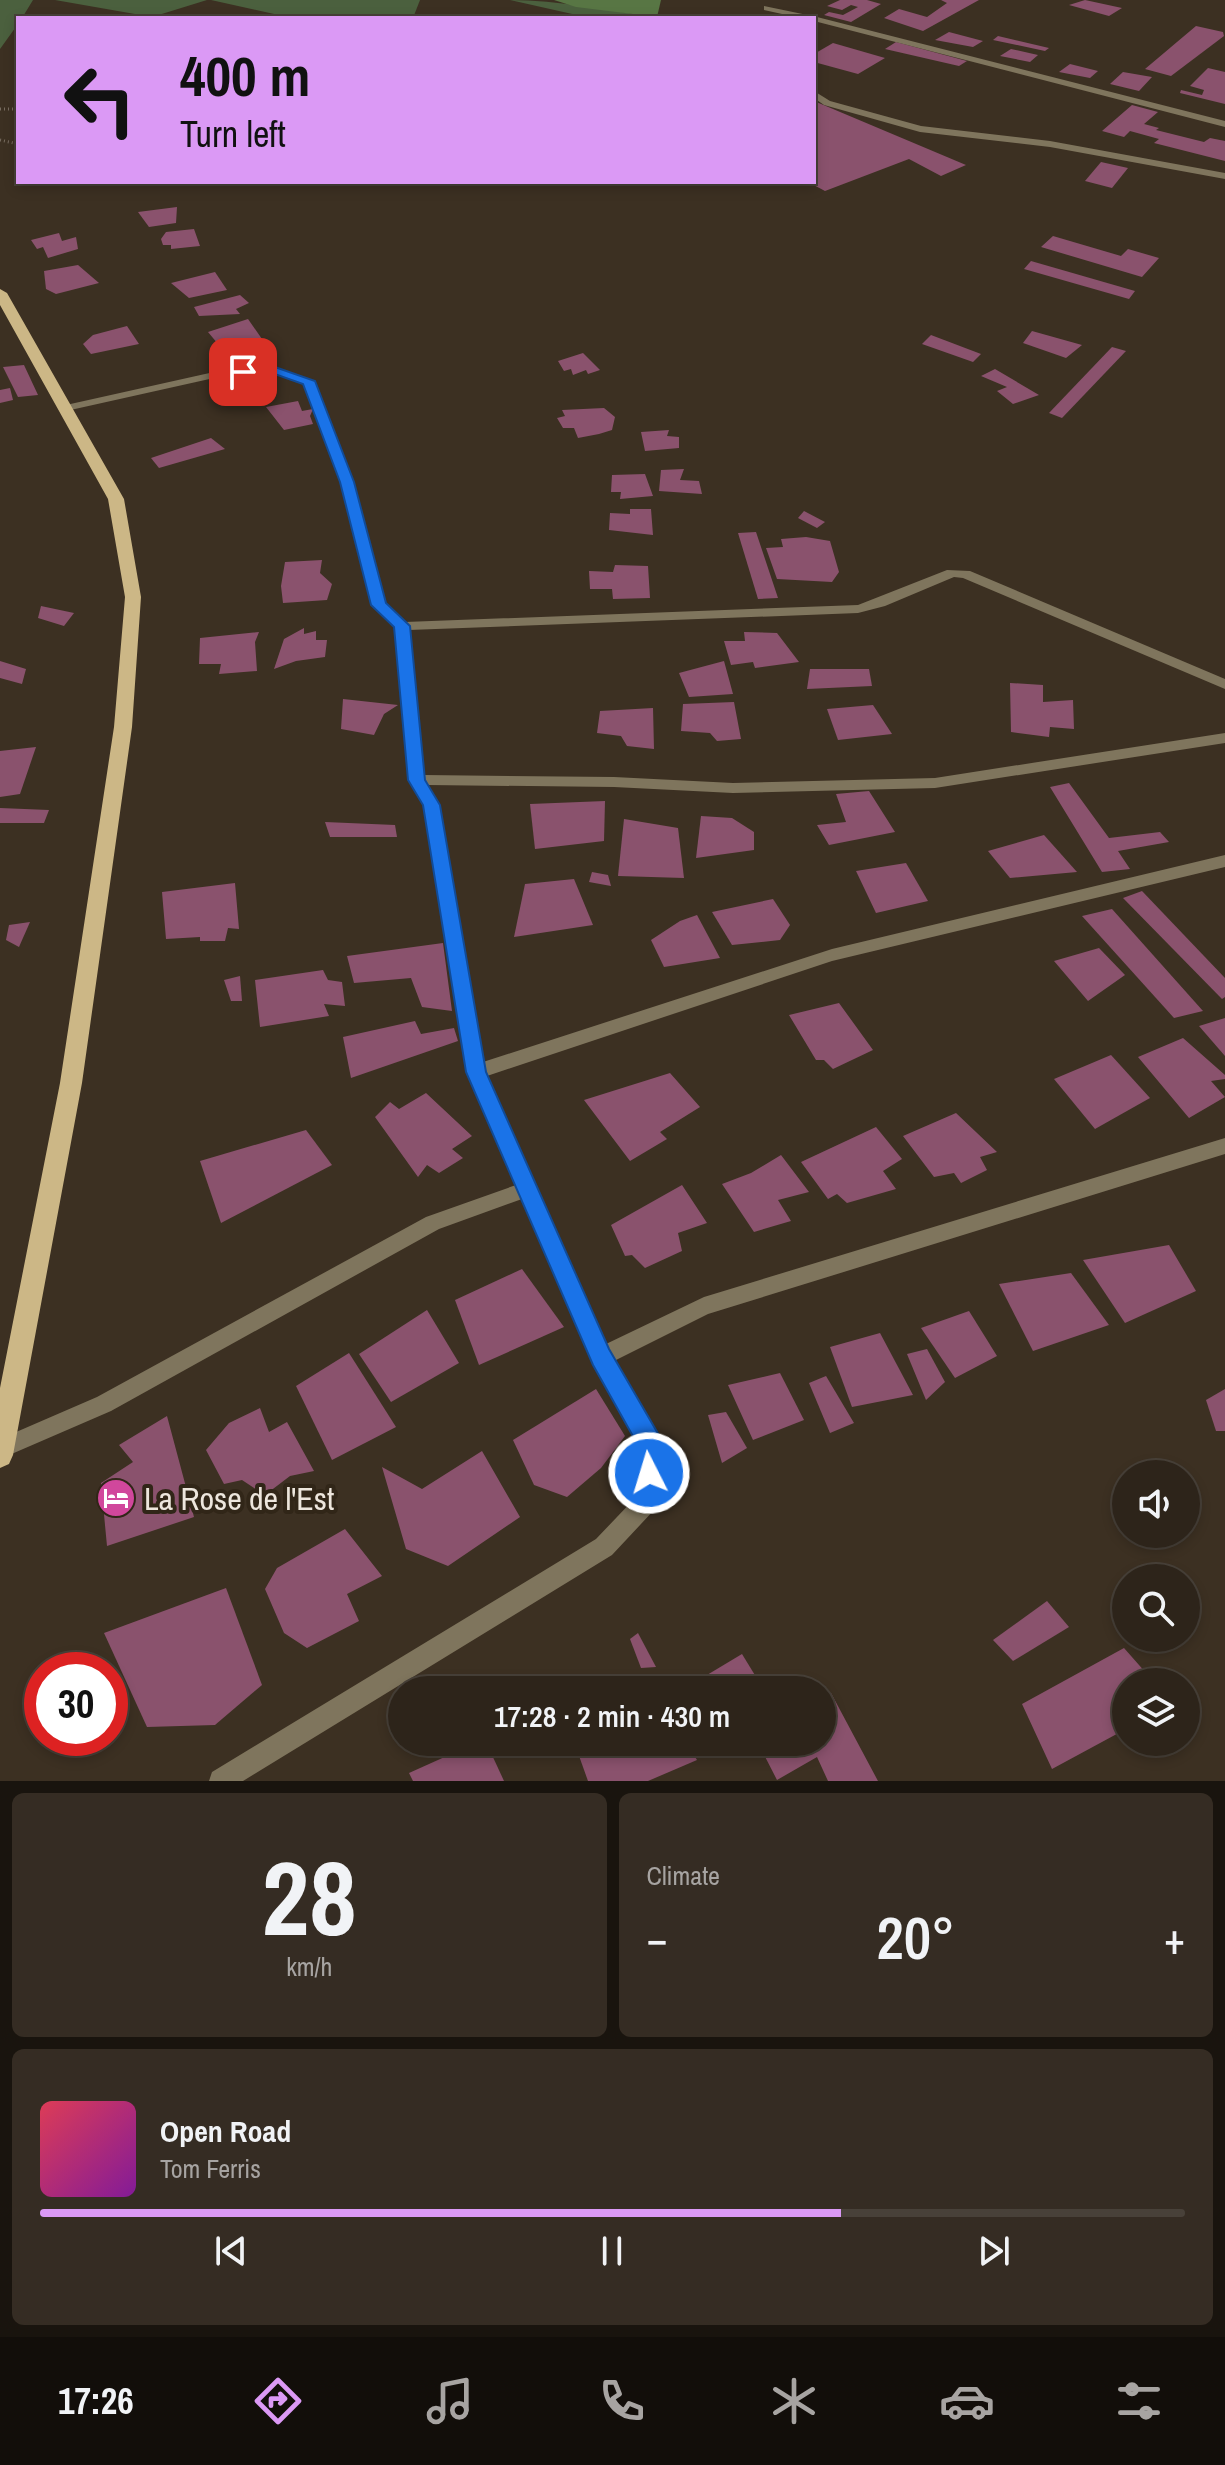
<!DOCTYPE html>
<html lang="en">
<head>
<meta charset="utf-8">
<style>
  :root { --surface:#2d241a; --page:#352c23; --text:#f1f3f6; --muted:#a7a4a2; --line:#484139; --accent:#db99f5 }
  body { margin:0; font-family:"Archivo Narrow",sans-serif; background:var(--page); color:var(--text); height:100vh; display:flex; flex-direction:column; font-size:30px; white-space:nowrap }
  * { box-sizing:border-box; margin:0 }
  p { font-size:26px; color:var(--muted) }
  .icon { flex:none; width:44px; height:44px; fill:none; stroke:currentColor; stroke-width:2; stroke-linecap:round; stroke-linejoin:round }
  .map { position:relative; height:1781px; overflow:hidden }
  .drawer { display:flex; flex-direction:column; gap:12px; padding:12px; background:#19140e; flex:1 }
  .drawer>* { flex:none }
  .guide { position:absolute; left:16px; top:16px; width:800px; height:168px; border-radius:0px; box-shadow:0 4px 12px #0003,0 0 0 2px var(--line); background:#db99f5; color:#111; overflow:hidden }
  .fabs { position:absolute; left:1112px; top:1460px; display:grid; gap:16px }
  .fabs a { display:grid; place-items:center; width:88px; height:88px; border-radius:50%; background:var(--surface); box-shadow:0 4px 12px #0003,0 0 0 2px var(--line); font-size:40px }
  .speed { position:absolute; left:24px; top:1652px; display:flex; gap:16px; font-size:40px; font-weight:700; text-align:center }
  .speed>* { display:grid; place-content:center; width:104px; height:104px; border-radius:50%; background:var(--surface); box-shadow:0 4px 12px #0003,0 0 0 2px var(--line); line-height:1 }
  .speed .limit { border:12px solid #d22; background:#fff; color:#111 }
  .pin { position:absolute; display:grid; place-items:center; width:68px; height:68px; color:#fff; margin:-34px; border-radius:16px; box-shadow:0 4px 12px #0006 }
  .me { position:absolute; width:88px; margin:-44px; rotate:355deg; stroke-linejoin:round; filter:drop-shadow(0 0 6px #0008) }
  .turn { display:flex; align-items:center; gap:28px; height:168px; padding:0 32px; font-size:36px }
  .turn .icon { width:104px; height:104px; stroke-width:2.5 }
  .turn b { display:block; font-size:56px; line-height:68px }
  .big { font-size:60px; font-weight:600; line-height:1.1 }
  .drawer .widget { flex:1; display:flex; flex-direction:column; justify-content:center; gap:12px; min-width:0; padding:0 28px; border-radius:12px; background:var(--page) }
  .drawer .dial { align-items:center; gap:0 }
  .dial b { font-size:104px; line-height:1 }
  .song { display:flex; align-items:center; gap:24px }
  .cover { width:96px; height:96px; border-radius:12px; background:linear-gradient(135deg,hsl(350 70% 55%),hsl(290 70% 35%)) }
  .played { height:8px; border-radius:4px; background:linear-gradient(90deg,var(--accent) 70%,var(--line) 70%) }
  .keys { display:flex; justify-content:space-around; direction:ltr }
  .heat { display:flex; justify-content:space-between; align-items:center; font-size:44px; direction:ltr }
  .drawer .tiles { flex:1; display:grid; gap:12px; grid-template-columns:1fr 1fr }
  .widget:last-child { grid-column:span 2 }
  .trip { position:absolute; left:388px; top:1676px; width:448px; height:80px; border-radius:40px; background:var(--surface); box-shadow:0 4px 12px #0003,0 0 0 2px var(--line); font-weight:600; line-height:80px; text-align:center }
  .menu { display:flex; height:128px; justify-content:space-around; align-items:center; background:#120e0a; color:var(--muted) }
  .menu .icon { width:56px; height:56px }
  .menu .selected { color:var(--accent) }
  .menu b { font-size:36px; color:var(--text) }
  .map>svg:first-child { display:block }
</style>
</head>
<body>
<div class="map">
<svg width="1225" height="1781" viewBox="0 0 1225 1781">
  <rect width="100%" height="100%" fill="#3c3022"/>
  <g fill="#4b603e">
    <path d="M0,0H33L22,18H18V24L0,49Z"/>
    <path d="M55,0H207L152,17Z"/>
    <path d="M211,0H420L413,18H292Z"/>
    <path d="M510,0C559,0 607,11 657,17L590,18Z"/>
  </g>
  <path fill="#587644" d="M554,0H661L657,17L576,7Z"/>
  <g fill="#8a526d">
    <path d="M840,0H867L881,4L851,22L824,15L829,12L843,15L858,7L851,5L842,10L827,6Z"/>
    <path d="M941,0H979L923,31L884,18L899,9L927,17L947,3Z"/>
    <path d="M1085,0L1122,8L1109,16L1069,5Z"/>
    <path d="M1196,26L1223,32L1224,36L1171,76L1145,69Z"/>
    <path d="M949,32L983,41L973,47L935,40Z"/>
    <path d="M998,36L1049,48L1045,51L993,40Z"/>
    <path d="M896,42L967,61L959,66L885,49Z"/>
    <path d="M833,43L885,58L858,74L814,62V54Z"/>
    <path d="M1011,49L1038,55L1030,62L1000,56Z"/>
    <path d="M1070,64L1098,71L1090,78L1059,72Z"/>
    <path d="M1208,68L1225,72V104L1180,93L1181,90L1202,95L1204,90L1190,86Z"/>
    <path d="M1123,72L1152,77L1139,91L1110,84Z"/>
    <path d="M814,101L966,165L941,176L909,159L825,191L808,182H814Z"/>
    <path d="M1132,105L1158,112L1144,124L1159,128L1156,130L1204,142L1210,138L1225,141V161L1154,143L1159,139L1130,131L1124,137L1102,131Z"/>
    <path d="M1101,162L1128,168L1112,188L1085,181Z"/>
    <path d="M177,207L176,223L149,227L138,212Z"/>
    <path d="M194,229L200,246L171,249V245H163L161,239L166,232Z"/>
    <path d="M59,233L62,241L76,237L78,249L48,258L43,247L37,249L31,240Z"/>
    <path d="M1053,236L1121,256L1128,249L1159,258L1142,277L1041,247Z"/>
    <path d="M1031,261L1135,291L1129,299L1024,269Z"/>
    <path d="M78,265L99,283L56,294L46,289L44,271Z"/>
    <path d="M215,272L227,290L189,298L171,283Z"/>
    <path d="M240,295L249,303L236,309L240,314L199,316L194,307Z"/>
    <path d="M248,319L262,339L233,348L230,344H218L208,332Z"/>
    <path d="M127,326L139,344L91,354L83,344L93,335Z"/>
    <path d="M1032,331L1082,345L1066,358L1023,343Z"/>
    <path d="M931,335L981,354L973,362L922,344Z"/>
    <path d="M1112,347L1126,351L1062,418L1049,413Z"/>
    <path d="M583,353L600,370L588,374L586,370L573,375L571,369L564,371L558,361Z"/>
    <path d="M24,365L38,395L18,397L3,367Z"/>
    <path d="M995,369L1039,395L1013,404L997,391L1007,387L981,376Z"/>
    <path d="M10,388L13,400L0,403V390Z"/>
    <path d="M298,401L302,411L313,409L310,416L313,424L284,430L266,407Z"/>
    <path d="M604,408L615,417L612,430L599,434L578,438L574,428H563L557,418L565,416L562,410Z"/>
    <path d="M669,430L667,436L679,437V448L645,451L641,432Z"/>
    <path d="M211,438L225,449L159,468L151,458Z"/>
    <path d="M684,469L680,480L699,481L702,494L659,491L661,470Z"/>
    <path d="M645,474L653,496L620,499L621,492H611L612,475Z"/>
    <path d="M630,509H651L653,535L609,530L610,513L630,514Z"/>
    <path d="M804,511L825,522L817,528L798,518Z"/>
    <path d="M756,532L778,598L758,599L738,533Z"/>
    <path d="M806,537L830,541L839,572L832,582L777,579L766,548L783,547L781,539Z"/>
    <path d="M322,560L320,573L332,584L327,600L283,603L281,586L285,562Z"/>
    <path d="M615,565L648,566L650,598L613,599L612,589H590L589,571L613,572Z"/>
    <path d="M41,606L74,613L64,626L38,618Z"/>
    <path d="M304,628V634L316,631V640H327L325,657L296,661L274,669L284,639Z"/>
    <path d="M259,632L255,642L257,671L219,674L221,664H199L200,638Z"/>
    <path d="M744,632L777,633L799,662L755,668L753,662L731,665L724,641H745Z"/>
    <path d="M0,661L26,669L22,684L0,678Z"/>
    <path d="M724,661L733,694L689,697L679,673Z"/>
    <path d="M810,669H869L872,686L807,689Z"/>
    <path d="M1010,683L1043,685V702L1073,700L1074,729L1050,727L1049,737L1011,732Z"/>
    <path d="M343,699L398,705L384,714L374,735L341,729Z"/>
    <path d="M734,702L741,739L717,741L710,733L681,731L683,704Z"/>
    <path d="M873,705L892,734L838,740L827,709Z"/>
    <path d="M653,708L654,749L627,746L621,736L597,733L600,711Z"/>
    <path d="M36,747L20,794L0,797V751Z"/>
    <path d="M1069,783L1109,838L1160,832L1169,842L1118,851L1130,869L1102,872L1050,787Z"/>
    <path d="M869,791L895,832L829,845L817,825L846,822L836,794Z"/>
    <path d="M605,801L604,841L535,849L530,804Z"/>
    <path d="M0,808L49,810L44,823H0Z"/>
    <path d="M701,816L732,818L754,832V850L696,858Z"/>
    <path d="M624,819L678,828L684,878L618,876Z"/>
    <path d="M325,822L395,825L397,837H330Z"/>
    <path d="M1044,835L1077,872L1010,878L988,851Z"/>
    <path d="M906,863L928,901L876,913L856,871Z"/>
    <path d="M592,872L608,875L611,886L589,882Z"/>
    <path d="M574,879L593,925L514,937L525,884Z"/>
    <path d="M235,883L239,929L228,928L225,941H200V937L166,939L162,892Z"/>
    <path d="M1142,891L1225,978V997L1222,999L1123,898Z"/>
    <path d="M773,899L790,925L780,940L732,945L712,912Z"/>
    <path d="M1112,909L1203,1011L1174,1018L1082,916Z"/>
    <path d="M697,915L720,958L664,967L651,940L680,921Z"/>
    <path d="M30,922L19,947L6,940L9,925Z"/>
    <path d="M443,943L452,1011L422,1007L411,978L354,983L347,956Z"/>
    <path d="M1099,948L1125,975L1088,1001L1054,961Z"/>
    <path d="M323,970L328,980L342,982L345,1006L324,1004L329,1016L260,1027L255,980Z"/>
    <path d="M240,976L242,1001H231L224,980Z"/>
    <path d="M839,1003L873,1050L833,1069L824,1060H816L789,1015Z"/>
    <path d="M1225,1018V1056L1199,1026Z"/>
    <path d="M415,1021L421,1034L454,1028L458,1041L351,1078L343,1037Z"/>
    <path d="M1183,1038L1225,1075V1079L1211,1081L1225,1097L1189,1118L1138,1057Z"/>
    <path d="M1111,1055L1150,1098L1095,1129L1054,1079Z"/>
    <path d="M670,1073L700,1107L660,1132L667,1139L630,1161L584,1100Z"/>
    <path d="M426,1093L472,1136L452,1149L463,1158L439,1173L427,1165L418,1177L375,1117L390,1102L399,1109Z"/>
    <path d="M956,1113L997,1152L980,1157L987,1170L961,1183L954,1173L934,1177L903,1136Z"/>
    <path d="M876,1127L902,1159L883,1171L896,1189L847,1203L837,1194L828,1199L801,1162Z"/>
    <path d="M306,1130L332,1165L221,1223L200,1161Z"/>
    <path d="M781,1155L809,1192L778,1200L791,1221L754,1232L722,1184L751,1173Z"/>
    <path d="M682,1185L707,1223L678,1233L682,1251L645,1268L632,1255L625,1256L611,1225Z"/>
    <path d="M1169,1245L1196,1291L1125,1323L1083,1260Z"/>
    <path d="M522,1269L564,1327L479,1365L455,1300Z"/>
    <path d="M1071,1273L1109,1325L1033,1351L999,1284Z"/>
    <path d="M427,1310L459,1363L391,1402L359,1354Z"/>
    <path d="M969,1311L997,1356L955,1378L921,1328Z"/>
    <path d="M880,1333L913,1395L852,1407L830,1347Z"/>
    <path d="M927,1349L945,1382L926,1400L907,1354Z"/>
    <path d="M349,1353L396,1427L332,1460L296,1386Z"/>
    <path d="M780,1373L804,1420L753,1440L728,1385Z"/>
    <path d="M826,1376L854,1423L830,1433L809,1383Z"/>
    <path d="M596,1389L625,1436L601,1468L567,1497L534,1485L513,1440Z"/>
    <path d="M1225,1389V1431H1216L1206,1400Z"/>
    <path d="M260,1408L269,1432L287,1422L314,1471L290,1476L265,1495L242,1480L224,1484L206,1450L229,1423Z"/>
    <path d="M726,1412L747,1448L722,1463L708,1415Z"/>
    <path d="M167,1416L194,1517L107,1546L101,1483L133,1462L119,1445Z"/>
    <path d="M482,1451L520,1517L448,1566L406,1549L382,1467L422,1489Z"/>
    <path d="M345,1529L382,1576L347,1594L359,1621L307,1648L284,1633L265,1589L277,1568Z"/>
    <path d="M226,1588L262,1685L215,1725L147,1727L104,1633Z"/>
    <path d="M1047,1601L1069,1627L1013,1661L993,1640Z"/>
    <path d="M638,1633L656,1667L641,1668L630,1639Z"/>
    <path d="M1124,1648L1154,1682H1126V1729L1052,1769L1022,1704Z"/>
    <path d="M742,1654L764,1690H702L697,1681Z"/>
    <path d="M831,1693L878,1781H828L817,1757L777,1780L759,1745L763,1742H822V1700Z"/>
    <path d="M478,1742H486L504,1781H413L409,1773Z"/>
    <path d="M599,1742H686L697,1760L648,1781H588L578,1753Z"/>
  </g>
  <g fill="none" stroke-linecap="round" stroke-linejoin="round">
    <g stroke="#786d61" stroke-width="3" stroke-dasharray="1 3" stroke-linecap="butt">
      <path d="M0,109H18"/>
      <path d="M0,140L18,144"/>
    </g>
    <g fill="#7f755d" fill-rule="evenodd">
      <path d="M764,6L817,17L1225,121V127L814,21V18H800L764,10Z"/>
      <path d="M814,91L830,101L921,126L1050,141L1225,173V179L1050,147L920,132L824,105L814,98Z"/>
      <path d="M272,367L315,381L353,482L385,603L405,622L858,605L947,570L970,571L1225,679V689L963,578L954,577L885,606L858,613L409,630L424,775L614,777L733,783L935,778L1225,733V743L935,788L733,793L614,787L428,785L440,805L483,1062L832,949L1225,855V867L832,961L487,1076L606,1344L704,1297L1225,1138V1154L708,1314L614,1361L662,1445L658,1501L655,1509L612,1555L243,1781H209L212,1772L596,1539L637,1496L640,1447L594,1364L522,1199L439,1229L111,1411L0,1459V1439L97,1397L426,1217L516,1185L467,1072L424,805L410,780L395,627L372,605L341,482L304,383L271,373L214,378L66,411L60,408L66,405L214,372Z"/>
    </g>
    <path fill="#ccb786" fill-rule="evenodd" d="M0,289L7,293L124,499L141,597L132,727L82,1083L13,1455L9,1464L0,1468V1388L60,1083L114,727L125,597L108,499L0,305Z"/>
  </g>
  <path fill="#1a73e8" stroke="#114b97" stroke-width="2" d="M272,366L315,381L354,482L386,603L410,626L425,780L440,805L486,1072L609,1349L660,1437L663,1445L658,1482L649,1485L640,1482L637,1473L639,1447L593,1365L466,1072L423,805L408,780L394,627L371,605L340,482L303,384L272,373L243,376L237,372L243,368Z"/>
  <defs>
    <g id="hotel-disc" transform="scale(2)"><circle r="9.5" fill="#d1479c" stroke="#312618"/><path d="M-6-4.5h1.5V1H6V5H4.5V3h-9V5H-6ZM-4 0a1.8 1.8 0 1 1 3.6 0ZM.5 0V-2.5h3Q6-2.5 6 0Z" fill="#fff"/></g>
  </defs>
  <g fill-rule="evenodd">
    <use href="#hotel-disc" x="116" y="1498"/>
  </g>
  <g text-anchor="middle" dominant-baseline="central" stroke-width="8" stroke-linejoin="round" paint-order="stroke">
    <g font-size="32" fill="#ede6dd" stroke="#312618" text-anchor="start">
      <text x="144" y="1498">La Rose de l'Est</text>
    </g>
  </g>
</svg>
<div class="fabs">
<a><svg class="icon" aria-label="sound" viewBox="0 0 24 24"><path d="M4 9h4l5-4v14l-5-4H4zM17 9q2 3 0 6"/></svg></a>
<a><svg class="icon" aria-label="search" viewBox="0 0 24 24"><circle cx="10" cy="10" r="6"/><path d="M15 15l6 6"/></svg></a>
<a><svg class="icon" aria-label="layers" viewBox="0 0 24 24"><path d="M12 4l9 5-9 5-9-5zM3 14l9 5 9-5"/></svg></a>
</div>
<div class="speed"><div class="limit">30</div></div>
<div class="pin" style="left:243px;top:372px;background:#d93025"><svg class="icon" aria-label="arrive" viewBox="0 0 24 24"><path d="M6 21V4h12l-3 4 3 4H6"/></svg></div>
<svg class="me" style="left:649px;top:1473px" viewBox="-20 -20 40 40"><circle r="17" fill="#1a73e8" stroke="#fff" stroke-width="3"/><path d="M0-11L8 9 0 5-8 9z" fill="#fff"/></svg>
<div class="trip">17:28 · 2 min · 430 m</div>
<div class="guide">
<div class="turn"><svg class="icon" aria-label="left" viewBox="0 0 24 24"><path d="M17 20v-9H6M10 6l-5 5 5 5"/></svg><div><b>400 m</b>Turn left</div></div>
</div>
</div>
<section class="drawer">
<div class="tiles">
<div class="widget dial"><b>28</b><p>km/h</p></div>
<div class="widget"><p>Climate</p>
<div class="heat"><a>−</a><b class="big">20°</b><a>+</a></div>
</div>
<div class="widget">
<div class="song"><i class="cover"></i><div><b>Open Road</b><p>Tom Ferris</p></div></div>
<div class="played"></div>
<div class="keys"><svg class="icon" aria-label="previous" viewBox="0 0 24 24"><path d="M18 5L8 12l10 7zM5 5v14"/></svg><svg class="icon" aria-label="pause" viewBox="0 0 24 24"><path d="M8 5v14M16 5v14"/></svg><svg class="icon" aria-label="next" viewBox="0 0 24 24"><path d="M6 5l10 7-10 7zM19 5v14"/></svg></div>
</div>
</div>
</section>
<nav class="menu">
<b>17:26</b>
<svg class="icon selected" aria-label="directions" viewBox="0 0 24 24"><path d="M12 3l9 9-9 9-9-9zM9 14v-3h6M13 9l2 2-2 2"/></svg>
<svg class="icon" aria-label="music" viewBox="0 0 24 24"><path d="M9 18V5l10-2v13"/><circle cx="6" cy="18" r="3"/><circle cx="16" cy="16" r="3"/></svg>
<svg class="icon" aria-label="phone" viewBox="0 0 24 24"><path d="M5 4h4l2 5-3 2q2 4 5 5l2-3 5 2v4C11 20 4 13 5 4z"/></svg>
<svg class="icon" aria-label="climate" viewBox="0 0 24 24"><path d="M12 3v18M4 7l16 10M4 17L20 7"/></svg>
<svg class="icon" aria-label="car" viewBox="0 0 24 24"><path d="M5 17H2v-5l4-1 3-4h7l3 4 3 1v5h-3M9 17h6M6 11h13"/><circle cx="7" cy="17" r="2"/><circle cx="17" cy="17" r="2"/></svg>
<svg class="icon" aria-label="filters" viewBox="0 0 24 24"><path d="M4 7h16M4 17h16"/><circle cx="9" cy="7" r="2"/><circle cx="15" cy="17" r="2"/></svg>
</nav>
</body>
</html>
